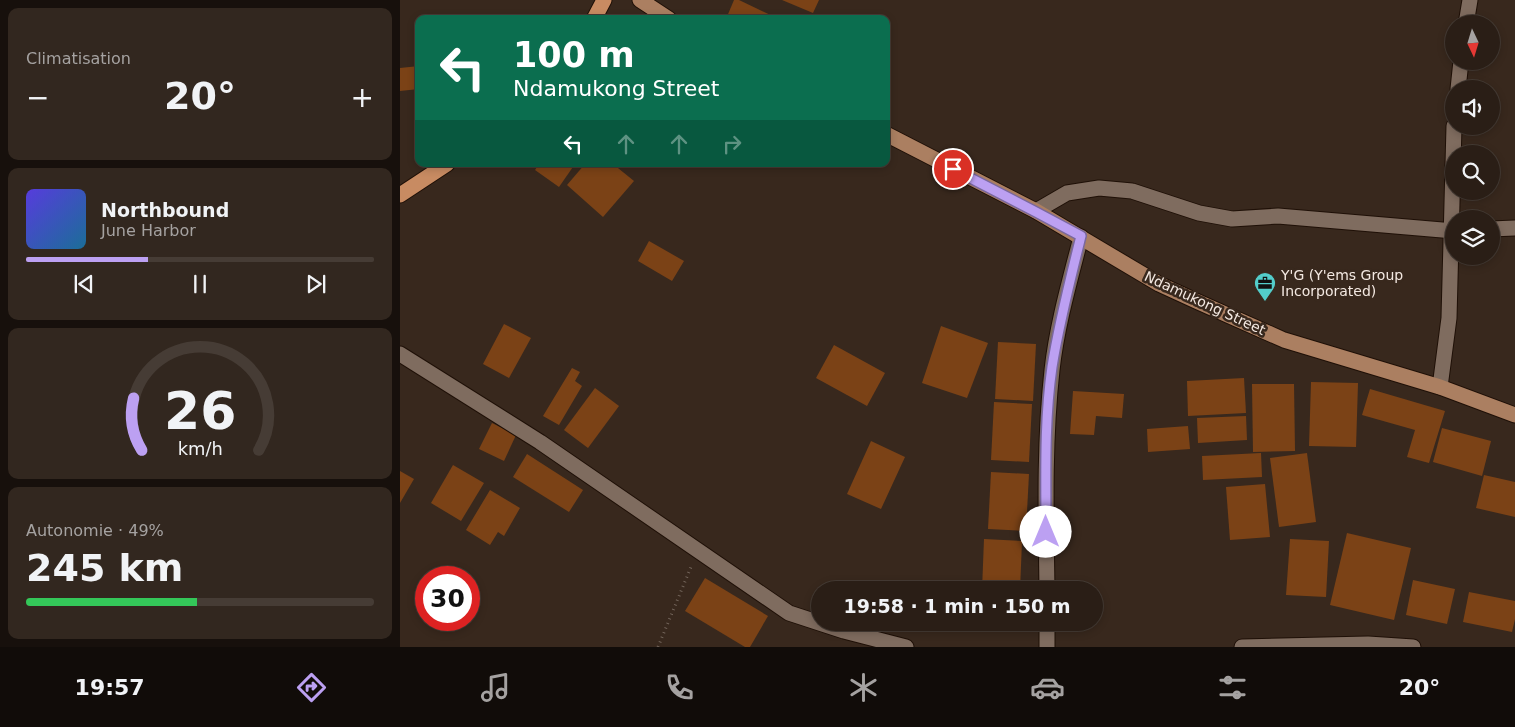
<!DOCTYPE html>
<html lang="fr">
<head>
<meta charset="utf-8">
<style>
  :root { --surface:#2a1e16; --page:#32271f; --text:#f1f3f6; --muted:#a5a2a1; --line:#463c35; --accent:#bca0f2 }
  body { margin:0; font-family:"DejaVu Sans",sans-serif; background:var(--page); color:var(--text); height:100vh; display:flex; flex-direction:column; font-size:19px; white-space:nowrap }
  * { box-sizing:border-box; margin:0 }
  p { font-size:16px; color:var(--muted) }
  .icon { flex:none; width:28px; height:28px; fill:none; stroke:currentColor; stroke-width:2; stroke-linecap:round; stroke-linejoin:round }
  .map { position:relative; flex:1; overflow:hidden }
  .drawer { display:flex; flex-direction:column; gap:8px; padding:8px; background:#17100c; width:400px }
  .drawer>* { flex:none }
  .banner { position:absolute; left:15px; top:15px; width:475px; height:152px; border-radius:10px; box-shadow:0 2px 8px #0003,0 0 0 1px var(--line); background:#0b6e4f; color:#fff; overflow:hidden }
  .needle { width:32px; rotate:176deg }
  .fabs { position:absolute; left:1045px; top:15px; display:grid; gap:10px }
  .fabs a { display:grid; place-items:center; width:55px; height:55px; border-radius:50%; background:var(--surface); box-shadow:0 2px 8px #0003,0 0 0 1px var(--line); font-size:25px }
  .speed { position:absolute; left:15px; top:566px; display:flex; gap:10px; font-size:25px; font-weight:700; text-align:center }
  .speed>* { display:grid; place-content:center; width:65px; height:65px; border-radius:50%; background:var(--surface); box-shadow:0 2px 8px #0003,0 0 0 1px var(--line); line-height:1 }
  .speed .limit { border:8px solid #d22; background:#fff; color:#111 }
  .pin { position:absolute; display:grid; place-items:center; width:42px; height:42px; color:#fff; margin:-21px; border:2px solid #fff; border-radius:50%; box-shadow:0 1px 5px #0007 }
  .me { position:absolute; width:55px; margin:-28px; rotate:0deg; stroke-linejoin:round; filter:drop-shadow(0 0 4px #0008) }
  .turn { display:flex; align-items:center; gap:18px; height:105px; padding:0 15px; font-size:22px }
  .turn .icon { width:65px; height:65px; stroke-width:2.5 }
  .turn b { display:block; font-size:35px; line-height:42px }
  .lanes { display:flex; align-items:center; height:48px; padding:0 15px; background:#0003; justify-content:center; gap:25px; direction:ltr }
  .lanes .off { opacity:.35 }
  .big { font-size:38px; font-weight:700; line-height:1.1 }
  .drawer .card { flex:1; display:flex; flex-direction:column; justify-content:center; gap:8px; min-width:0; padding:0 18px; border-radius:10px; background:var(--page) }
  .drawer .dial { align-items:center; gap:0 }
  .dial svg { height:130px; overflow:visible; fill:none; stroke:var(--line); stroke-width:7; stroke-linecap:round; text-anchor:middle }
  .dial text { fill:var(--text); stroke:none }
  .song { display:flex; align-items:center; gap:15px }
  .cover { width:60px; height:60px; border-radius:8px; background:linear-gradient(135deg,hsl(250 70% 55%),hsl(200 70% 35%)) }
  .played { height:5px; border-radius:2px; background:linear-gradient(90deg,var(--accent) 35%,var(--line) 35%) }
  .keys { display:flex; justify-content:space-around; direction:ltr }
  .heat { display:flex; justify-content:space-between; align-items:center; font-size:28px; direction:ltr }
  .charge { height:8px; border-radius:4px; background:linear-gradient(90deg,#34c759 49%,var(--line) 0) }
  .trip { position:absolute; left:411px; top:581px; width:292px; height:50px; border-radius:25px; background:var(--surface); box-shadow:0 2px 8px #0003,0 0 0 1px var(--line); font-weight:700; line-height:50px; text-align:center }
  .tab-bar { display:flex; height:80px; justify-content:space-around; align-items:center; background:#110c09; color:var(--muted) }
  .tab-bar .icon { width:35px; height:35px }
  .tab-bar .current { color:var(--accent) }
  .tab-bar b { font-size:22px; color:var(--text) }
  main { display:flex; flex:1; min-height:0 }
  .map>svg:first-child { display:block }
</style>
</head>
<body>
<main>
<section class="drawer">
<div class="card"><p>Climatisation</p>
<div class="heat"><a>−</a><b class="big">20°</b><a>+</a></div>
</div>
<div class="card">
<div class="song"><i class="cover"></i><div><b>Northbound</b><p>June Harbor</p></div></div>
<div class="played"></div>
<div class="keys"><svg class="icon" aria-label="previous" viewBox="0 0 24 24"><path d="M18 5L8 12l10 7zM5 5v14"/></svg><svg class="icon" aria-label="pause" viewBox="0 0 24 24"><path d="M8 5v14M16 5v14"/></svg><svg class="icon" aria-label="next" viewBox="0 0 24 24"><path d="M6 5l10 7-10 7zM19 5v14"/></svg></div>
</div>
<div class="card dial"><svg viewBox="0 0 100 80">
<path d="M14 69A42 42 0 1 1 86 69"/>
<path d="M14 69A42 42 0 0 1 9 37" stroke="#bca0f2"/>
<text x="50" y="56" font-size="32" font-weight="700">26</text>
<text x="50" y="72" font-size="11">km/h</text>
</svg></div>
<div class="card"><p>Autonomie · 49%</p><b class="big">245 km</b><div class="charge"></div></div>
</section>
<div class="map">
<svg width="1115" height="647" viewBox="0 0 1115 647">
  <rect width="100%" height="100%" fill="#38281d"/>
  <g fill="#7b4216">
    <path d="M334,0H339L379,19H326Z"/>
    <path d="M382,0H419L413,13Z"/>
    <path d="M19,66V89L0,91V68Z"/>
    <path d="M139,164H175L159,187L135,170Z"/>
    <path d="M185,164H213L234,181L203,217L167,185Z"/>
    <path d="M249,241L284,261L272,281L238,261Z"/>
    <path d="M104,324L131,338L109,378L83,364Z"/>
    <path d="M541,326L588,343L567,398L522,383Z"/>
    <path d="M598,342L636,344L633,401L595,399Z"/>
    <path d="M434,345L485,373L467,406L416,378Z"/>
    <path d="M172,368L180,372L175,381L182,386L159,425L143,416Z"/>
    <path d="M844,378L846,413L788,416L787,381Z"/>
    <path d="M911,382L958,383L956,447L909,446Z"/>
    <path d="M852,384H894L895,451L853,452Z"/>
    <path d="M195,388L219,406L188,448L164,430Z"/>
    <path d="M970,389L1045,411L1029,463L1007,457L1015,430L962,415Z"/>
    <path d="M673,391L724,394L722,418L696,416L694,435L670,434Z"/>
    <path d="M594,402L632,404L629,462L591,460Z"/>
    <path d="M846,416L847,440L798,443L797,418Z"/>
    <path d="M92,423L116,435L104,461L79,449Z"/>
    <path d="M788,426L790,449L748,452L747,429Z"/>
    <path d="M1042,428L1091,441L1082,476L1033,462Z"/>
    <path d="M471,441L505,457L481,509L447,494Z"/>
    <path d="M861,453L862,477L803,480L802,456Z"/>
    <path d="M907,453L916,522L879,527L870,458Z"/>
    <path d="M127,454L183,490L169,512L113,477Z"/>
    <path d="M53,465L84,483L61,521L31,503Z"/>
    <path d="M0,471L14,479L0,503Z"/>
    <path d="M591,472L629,474L626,531L588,529Z"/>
    <path d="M1084,475L1115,482V517L1076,508Z"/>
    <path d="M865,484L870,537L830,540L826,487Z"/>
    <path d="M90,490L120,508L104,536L98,532L90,545L66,530Z"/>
    <path d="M947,533L1011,548L994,620L930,605Z"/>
    <path d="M584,539L622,541L620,590H582Z"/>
    <path d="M890,539L929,541L926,597L886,595Z"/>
    <path d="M305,578L368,616L350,647H345L285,611Z"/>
    <path d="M1013,580L1055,589L1047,624L1006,615Z"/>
    <path d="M1069,592L1115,601V619L1112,632L1063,622Z"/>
  </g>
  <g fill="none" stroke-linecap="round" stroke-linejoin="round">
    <g stroke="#1f1007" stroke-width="17">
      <g id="minor">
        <path d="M1066,24L1070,0"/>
        <path d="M1058,89L1061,61"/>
        <path d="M636,211L667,193L699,188L732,191L799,213L832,219L878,216L1054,231"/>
        <path d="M1091,229L1115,228"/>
        <path d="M0,354L140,442L389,613L444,631L506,647"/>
        <path d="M1040,387L1049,318L1054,126"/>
        <path d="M647,590C646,517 644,443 652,370C657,325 670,280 681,237"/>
        <path d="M647,622V647"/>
        <path d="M842,647L968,644L1013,647"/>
      </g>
    </g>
    <g stroke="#1f1007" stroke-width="17">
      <g id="major">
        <path d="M240,0L269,19"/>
        <path d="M486,134L636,211L759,284L796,301L884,340L1040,387L1115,415"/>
      </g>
    </g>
    <g stroke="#1f1007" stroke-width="17">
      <g id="highway">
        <path d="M194,19L204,0"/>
        <path d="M0,195L47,164"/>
      </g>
    </g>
    <path stroke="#74665c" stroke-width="3" stroke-dasharray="1 4" stroke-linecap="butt" d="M258,647L291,567"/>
    <use href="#minor" stroke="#7f6c5f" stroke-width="15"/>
    <use href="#major" stroke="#ab7f61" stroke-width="15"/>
    <use href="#highway" stroke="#c88b62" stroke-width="15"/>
  </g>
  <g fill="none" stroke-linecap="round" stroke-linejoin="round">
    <g stroke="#7a689d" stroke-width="12">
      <path id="route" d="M553,169L636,212L681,236C670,280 659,323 652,367C644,422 646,477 646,532"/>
    </g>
    <use href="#route" stroke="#bca0f2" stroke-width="9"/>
  </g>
  <defs>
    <g id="office-pin" transform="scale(1.125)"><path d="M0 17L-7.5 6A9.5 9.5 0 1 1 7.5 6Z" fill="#53cdca" stroke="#38281d"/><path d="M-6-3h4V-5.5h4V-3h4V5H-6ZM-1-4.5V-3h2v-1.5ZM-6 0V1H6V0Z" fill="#111"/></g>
  </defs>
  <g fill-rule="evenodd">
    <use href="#office-pin" x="865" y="283"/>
  </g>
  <g text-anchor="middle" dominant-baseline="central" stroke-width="5" stroke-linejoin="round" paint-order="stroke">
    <g font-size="14" fill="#f3e8e1" stroke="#38281d" text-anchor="start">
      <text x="881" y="275">Y'G (Y'ems Group<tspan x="881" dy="16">Incorporated)</tspan></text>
    </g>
    <g font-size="14" fill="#f3e8e1" stroke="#38281d">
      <text transform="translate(805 303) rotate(25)">Ndamukong Street</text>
    </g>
  </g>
</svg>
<div class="fabs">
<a><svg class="needle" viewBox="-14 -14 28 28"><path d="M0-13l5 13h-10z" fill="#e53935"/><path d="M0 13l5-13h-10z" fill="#a5a2a1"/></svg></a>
<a><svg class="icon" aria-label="sound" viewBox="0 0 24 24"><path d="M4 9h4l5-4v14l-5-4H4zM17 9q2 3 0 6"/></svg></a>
<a><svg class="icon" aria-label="search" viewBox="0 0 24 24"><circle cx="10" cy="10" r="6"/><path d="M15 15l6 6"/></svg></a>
<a><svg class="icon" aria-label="layers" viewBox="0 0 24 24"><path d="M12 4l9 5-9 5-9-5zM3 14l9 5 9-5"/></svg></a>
</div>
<div class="speed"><div class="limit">30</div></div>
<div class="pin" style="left:553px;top:169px;background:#d93025"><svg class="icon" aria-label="arrive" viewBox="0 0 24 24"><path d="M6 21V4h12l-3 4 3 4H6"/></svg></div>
<svg class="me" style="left:646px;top:532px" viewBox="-20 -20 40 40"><circle r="19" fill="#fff"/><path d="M0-13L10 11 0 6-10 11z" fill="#bca0f2"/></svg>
<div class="trip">19:58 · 1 min · 150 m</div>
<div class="banner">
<div class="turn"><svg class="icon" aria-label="left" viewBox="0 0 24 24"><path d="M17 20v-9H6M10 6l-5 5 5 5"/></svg><div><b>100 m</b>Ndamukong Street</div></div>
<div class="lanes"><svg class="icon" aria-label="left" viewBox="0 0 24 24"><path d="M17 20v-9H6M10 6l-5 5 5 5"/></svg><svg class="icon off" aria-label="ahead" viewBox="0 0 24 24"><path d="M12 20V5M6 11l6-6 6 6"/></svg><svg class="icon off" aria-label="ahead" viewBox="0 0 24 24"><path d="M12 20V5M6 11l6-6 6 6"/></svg><svg class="icon off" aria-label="right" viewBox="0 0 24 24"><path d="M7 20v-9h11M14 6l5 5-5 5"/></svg></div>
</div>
</div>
</main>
<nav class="tab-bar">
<b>19:57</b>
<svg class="icon current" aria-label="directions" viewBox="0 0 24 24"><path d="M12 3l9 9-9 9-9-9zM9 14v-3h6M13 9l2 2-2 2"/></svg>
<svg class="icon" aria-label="music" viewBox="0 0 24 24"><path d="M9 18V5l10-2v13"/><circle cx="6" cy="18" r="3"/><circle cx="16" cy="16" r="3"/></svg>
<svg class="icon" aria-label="phone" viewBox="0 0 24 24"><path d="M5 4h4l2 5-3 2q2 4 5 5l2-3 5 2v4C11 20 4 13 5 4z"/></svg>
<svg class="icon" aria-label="climate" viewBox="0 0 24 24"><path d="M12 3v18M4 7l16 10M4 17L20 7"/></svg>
<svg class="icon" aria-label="car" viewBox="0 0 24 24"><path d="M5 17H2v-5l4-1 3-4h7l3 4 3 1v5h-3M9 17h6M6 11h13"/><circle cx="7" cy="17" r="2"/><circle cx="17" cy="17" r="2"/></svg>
<svg class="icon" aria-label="filters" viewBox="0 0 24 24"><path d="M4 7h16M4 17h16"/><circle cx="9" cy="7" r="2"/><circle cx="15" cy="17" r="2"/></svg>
<b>20°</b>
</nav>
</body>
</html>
